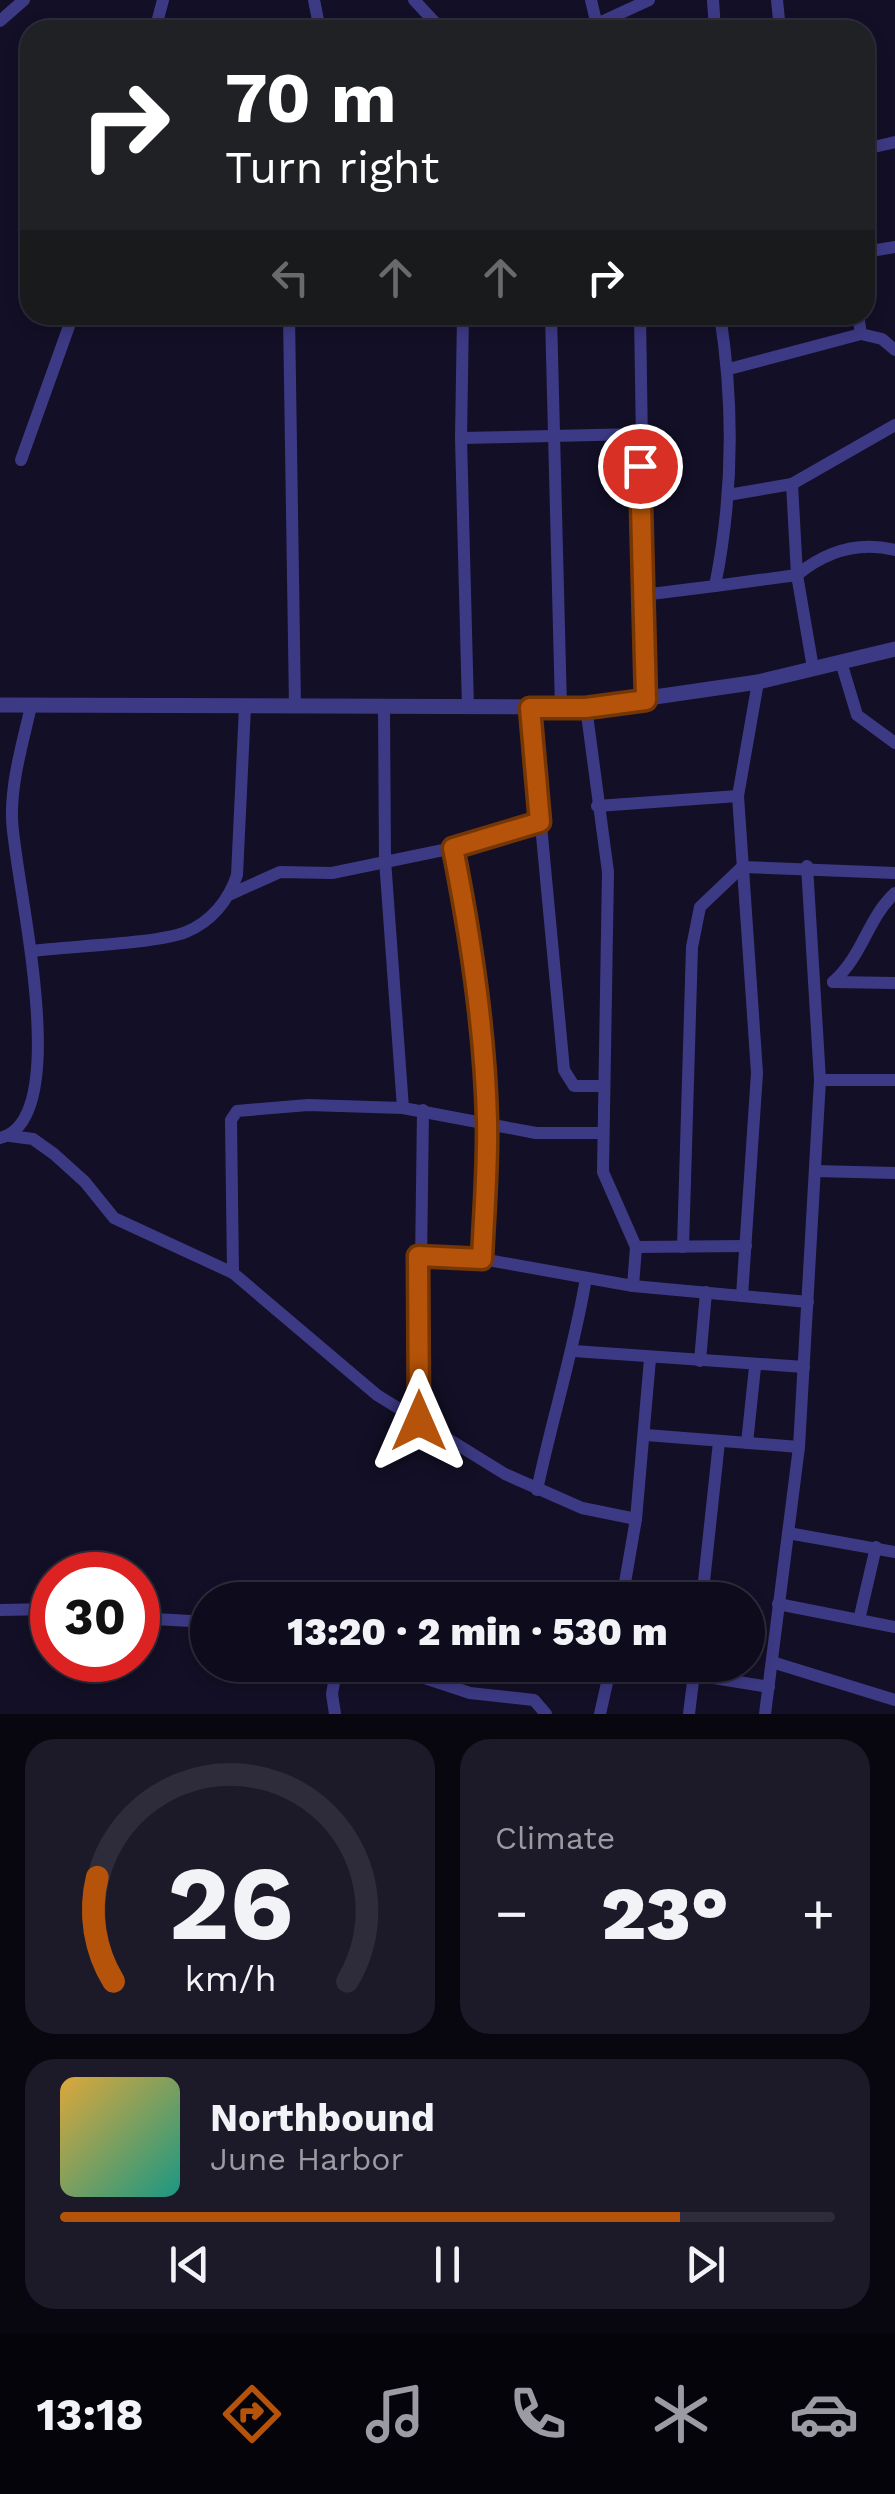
<!DOCTYPE html>
<html lang="en">
<head>
<meta charset="utf-8">
<style>
  :root { --surface:#0e0b1c; --page:#1c1929; --text:#f1f3f6; --muted:#9b9ba3; --line:#2e2b3b; --accent:#b45309 }
  body { margin:0; font-family:"Work Sans",sans-serif; background:var(--page); color:var(--text); height:100vh; display:flex; flex-direction:column; font-size:38px; white-space:nowrap }
  * { box-sizing:border-box; margin:0 }
  p { font-size:32px; color:var(--muted) }
  .icon { flex:none; width:55px; height:55px; fill:none; stroke:currentColor; stroke-width:2; stroke-linecap:round; stroke-linejoin:round }
  .map { position:relative; height:1714px; overflow:hidden }
  .panel { display:flex; flex-direction:column; gap:25px; padding:25px; background:#08060f; flex:1 }
  .panel>* { flex:none }
  .top-card { position:absolute; left:20px; top:20px; width:855px; height:305px; border-radius:30px; box-shadow:0 5px 15px #0003,0 0 0 2px var(--line); background:#202124; color:#fff; overflow:hidden }
  .speed { position:absolute; left:30px; top:1552px; display:flex; gap:20px; font-size:50px; font-weight:700; text-align:center }
  .speed>* { display:grid; place-content:center; width:130px; height:130px; border-radius:50%; background:var(--surface); box-shadow:0 5px 15px #0003,0 0 0 2px var(--line); line-height:1 }
  .speed .limit { border:15px solid #d22; background:#fff; color:#111 }
  .pin { position:absolute; display:grid; place-items:center; width:85px; height:85px; color:#fff; margin:-42px; border:5px solid #fff; border-radius:50%; box-shadow:0 2px 10px #0007 }
  .me { position:absolute; width:110px; margin:-55px; rotate:0deg; stroke-linejoin:round; filter:drop-shadow(0 0 8px #0008) }
  .turn { display:flex; align-items:center; gap:35px; height:210px; padding:0 40px; font-size:45px }
  .turn .icon { width:130px; height:130px; stroke-width:2.5 }
  .turn b { display:block; font-size:70px; line-height:85px }
  .lanes { display:flex; align-items:center; height:95px; padding:0 40px; background:#0003; justify-content:center; gap:50px; direction:ltr }
  .lanes .off { opacity:.35 }
  .big { font-size:75px; font-weight:800; line-height:1.1 }
  .panel .widget { flex:1; display:flex; flex-direction:column; justify-content:center; gap:15px; min-width:0; padding:0 35px; border-radius:30px; background:var(--page) }
  .panel .dial { align-items:center; gap:0 }
  .dial svg { height:260px; overflow:visible; fill:none; stroke:var(--line); stroke-width:7; stroke-linecap:round; text-anchor:middle }
  .dial text { fill:var(--text); stroke:none }
  .song { display:flex; align-items:center; gap:30px }
  .cover { width:120px; height:120px; border-radius:15px; background:linear-gradient(135deg,hsl(40 70% 55%),hsl(170 70% 35%)) }
  .played { height:10px; border-radius:5px; background:linear-gradient(90deg,var(--accent) 80%,var(--line) 80%) }
  .keys { display:flex; justify-content:space-around; direction:ltr }
  .heat { display:flex; justify-content:space-between; align-items:center; font-size:55px; direction:ltr }
  .panel .tiles { flex:1; display:grid; gap:25px; grid-template-columns:1fr 1fr }
  .widget:last-child { grid-column:span 2 }
  .trip { position:absolute; left:190px; top:1582px; width:575px; height:100px; border-radius:50px; background:var(--surface); box-shadow:0 5px 15px #0003,0 0 0 2px var(--line); font-weight:800; line-height:100px; text-align:center }
  .dock { display:flex; height:160px; justify-content:space-around; align-items:center; background:#06040b; color:var(--muted) }
  .dock .icon { width:70px; height:70px }
  .dock .selected { color:var(--accent) }
  .dock b { font-size:45px; color:var(--text) }
  .map>svg:first-child { display:block }
</style>
</head>
<body>
<div class="map">
<svg width="895" height="1714" viewBox="0 0 895 1714">
  <rect width="100%" height="100%" fill="#130f26"/>
  <g fill="none" stroke-linecap="round" stroke-linejoin="round">
    <g stroke="#3d3a85" stroke-width="12">
      <path d="M314,0L320,30"/>
      <path d="M414,0L442,30"/>
      <path d="M591,0L598,30"/>
      <path d="M713,0L715,30"/>
      <path d="M777,0L780,30"/>
      <path d="M0,21L24,0"/>
      <path d="M155,30L163,0"/>
      <path d="M557,30L597,24L649,0"/>
      <path d="M865,149L895,142"/>
      <path d="M865,169L869,148"/>
      <path d="M865,252L895,247"/>
      <path d="M289,315L295,707"/>
      <path d="M463,315L461,438L468,708"/>
      <path d="M551,315L561,708"/>
      <path d="M640,315L646,700"/>
      <path d="M861,334L882,339L895,350"/>
      <path d="M729,369L861,334L858,315"/>
      <path d="M461,438L639,434"/>
      <path d="M21,460L73,315"/>
      <path d="M792,484L895,425"/>
      <path d="M728,495L792,484L797,575C825,552 858,541 895,550"/>
      <path d="M715,586L797,575L813,668"/>
      <path d="M643,595L715,586C733,497 734,404 720,315"/>
      <path d="M841,662L857,715L895,743"/>
      <path d="M586,707L608,872L603,1172L636,1247L633,1286"/>
      <path d="M384,708L385,860L403,1108"/>
      <path d="M530,708L564,1070L574,1086H604"/>
      <path d="M597,806L738,796"/>
      <path d="M453,848L482,1034L487,1123L482,1259"/>
      <path d="M231,894L280,872L332,873L453,848L539,822"/>
      <path d="M31,951C68,946 156,944 186,932C211,922 229,900 237,875L245,707"/>
      <path d="M833,982C864,954 867,919 895,893"/>
      <path d="M833,982L895,983"/>
      <path d="M820,1080H895"/>
      <path d="M10,1136L33,1139L54,1154L85,1182L114,1218L233,1273L377,1395L505,1474L582,1508L636,1519"/>
      <path d="M0,1138C77,1119 13,875 12,818C11,781 23,742 31,706"/>
      <path d="M815,1171L895,1173"/>
      <path d="M636,1247L746,1246"/>
      <path d="M683,1247L692,947L700,907L742,867L895,873"/>
      <path d="M418,1256L482,1259L633,1286L808,1302"/>
      <path d="M233,1273L231,1120L237,1111L308,1105L403,1108L536,1133H601"/>
      <path d="M742,1296L757,1073L738,796L758,682"/>
      <path d="M574,1351L804,1367"/>
      <path d="M700,1361L706,1292"/>
      <path d="M419,1421L423,1110"/>
      <path d="M646,1435L799,1447"/>
      <path d="M747,1443L755,1367"/>
      <path d="M537,1490C552,1419 574,1350 586,1278"/>
      <path d="M788,1533L895,1552"/>
      <path d="M622,1600L636,1519L650,1359"/>
      <path d="M702,1600L719,1442"/>
      <path d="M778,1604L895,1627"/>
      <path d="M0,1610L52,1609"/>
      <path d="M138,1618L208,1622"/>
      <path d="M859,1620L876,1547"/>
      <path d="M772,1662L895,1700"/>
      <path d="M385,1665L470,1693L534,1700L546,1714"/>
      <path d="M633,1665L769,1687"/>
      <path d="M335,1714L332,1694L337,1665"/>
      <path d="M600,1714L611,1665"/>
      <path d="M689,1714L695,1665"/>
      <path d="M765,1714L799,1447L820,1080L807,866"/>
    </g>
    <path stroke="#3d3a85" stroke-width="15" d="M0,705L586,707L758,682L895,649"/>
  </g>
  <g fill="none" stroke-linecap="round" stroke-linejoin="round">
    <g stroke="#753606" stroke-width="25">
      <path id="route" d="M419,1421L418,1256L482,1259C484,1213 488,1167 487,1121C485,1029 471,938 453,848L540,822L530,708H586L646,700L640,466"/>
    </g>
    <use href="#route" stroke="#b45309" stroke-width="18"/>
  </g>
</svg>
<div class="speed"><div class="limit">30</div></div>
<div class="pin" style="left:640px;top:466px;background:#d93025"><svg class="icon" aria-label="arrive" viewBox="0 0 24 24"><path d="M6 21V4h12l-3 4 3 4H6"/></svg></div>
<svg class="me" style="left:419px;top:1421px" viewBox="-20 -20 40 40"><path d="M0-17L14 15 0 8-14 15z" fill="#b45309" stroke="#fff" stroke-width="4"/></svg>
<div class="trip">13:20 · 2 min · 530 m</div>
<div class="top-card">
<div class="turn"><svg class="icon" aria-label="right" viewBox="0 0 24 24"><path d="M7 20v-9h11M14 6l5 5-5 5"/></svg><div><b>70 m</b>Turn right</div></div>
<div class="lanes"><svg class="icon off" aria-label="left" viewBox="0 0 24 24"><path d="M17 20v-9H6M10 6l-5 5 5 5"/></svg><svg class="icon off" aria-label="ahead" viewBox="0 0 24 24"><path d="M12 20V5M6 11l6-6 6 6"/></svg><svg class="icon off" aria-label="ahead" viewBox="0 0 24 24"><path d="M12 20V5M6 11l6-6 6 6"/></svg><svg class="icon" aria-label="right" viewBox="0 0 24 24"><path d="M7 20v-9h11M14 6l5 5-5 5"/></svg></div>
</div>
</div>
<section class="panel">
<div class="tiles">
<div class="widget dial"><svg viewBox="0 0 100 80">
<path d="M14 69A42 42 0 1 1 86 69"/>
<path d="M14 69A42 42 0 0 1 9 37" stroke="#b45309"/>
<text x="50" y="56" font-size="32" font-weight="700">26</text>
<text x="50" y="72" font-size="11">km/h</text>
</svg></div>
<div class="widget"><p>Climate</p>
<div class="heat"><a>−</a><b class="big">23°</b><a>+</a></div>
</div>
<div class="widget">
<div class="song"><i class="cover"></i><div><b>Northbound</b><p>June Harbor</p></div></div>
<div class="played"></div>
<div class="keys"><svg class="icon" aria-label="previous" viewBox="0 0 24 24"><path d="M18 5L8 12l10 7zM5 5v14"/></svg><svg class="icon" aria-label="pause" viewBox="0 0 24 24"><path d="M8 5v14M16 5v14"/></svg><svg class="icon" aria-label="next" viewBox="0 0 24 24"><path d="M6 5l10 7-10 7zM19 5v14"/></svg></div>
</div>
</div>
</section>
<nav class="dock">
<b>13:18</b>
<svg class="icon selected" aria-label="directions" viewBox="0 0 24 24"><path d="M12 3l9 9-9 9-9-9zM9 14v-3h6M13 9l2 2-2 2"/></svg>
<svg class="icon" aria-label="music" viewBox="0 0 24 24"><path d="M9 18V5l10-2v13"/><circle cx="6" cy="18" r="3"/><circle cx="16" cy="16" r="3"/></svg>
<svg class="icon" aria-label="phone" viewBox="0 0 24 24"><path d="M5 4h4l2 5-3 2q2 4 5 5l2-3 5 2v4C11 20 4 13 5 4z"/></svg>
<svg class="icon" aria-label="climate" viewBox="0 0 24 24"><path d="M12 3v18M4 7l16 10M4 17L20 7"/></svg>
<svg class="icon" aria-label="car" viewBox="0 0 24 24"><path d="M5 17H2v-5l4-1 3-4h7l3 4 3 1v5h-3M9 17h6M6 11h13"/><circle cx="7" cy="17" r="2"/><circle cx="17" cy="17" r="2"/></svg>
</nav>
</body>
</html>
